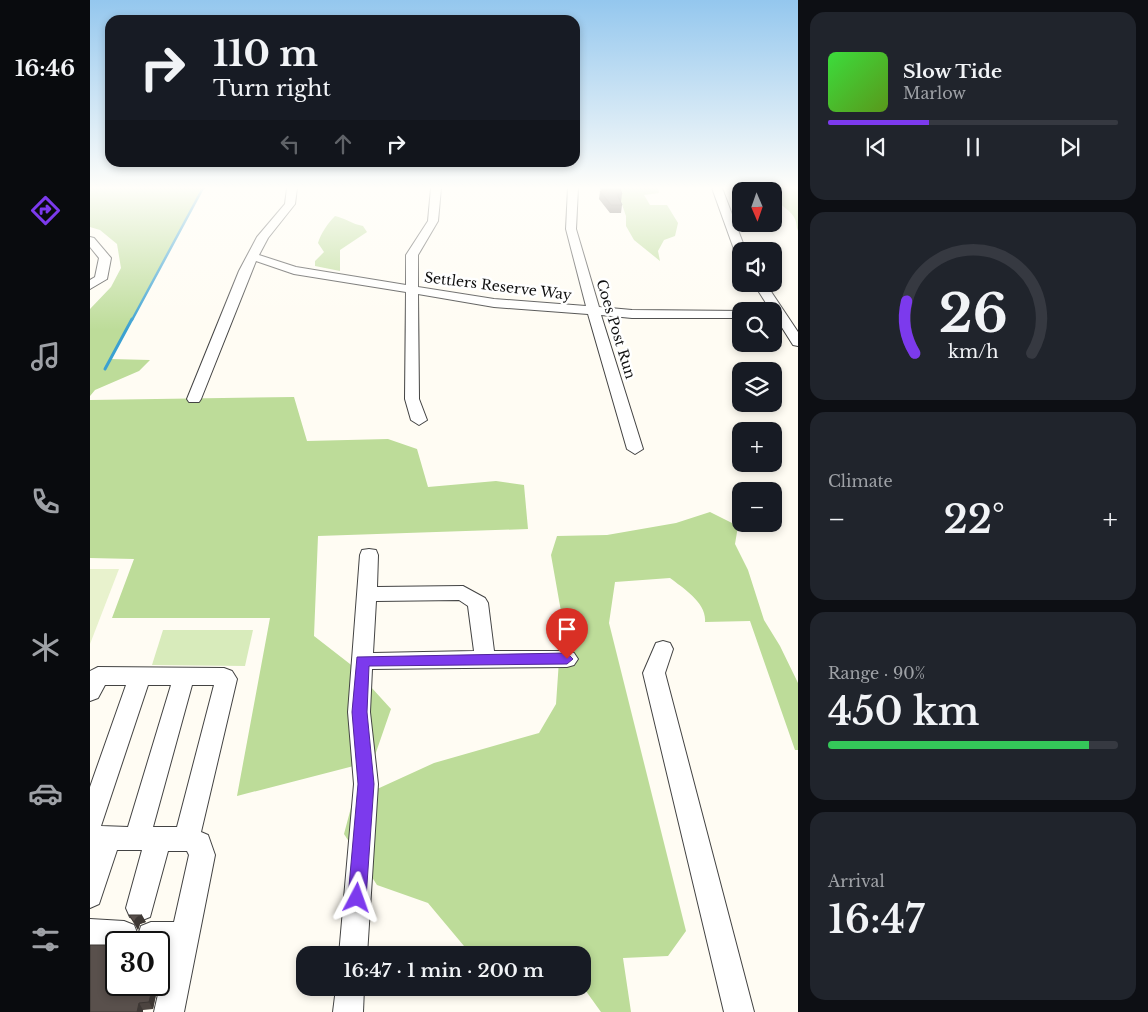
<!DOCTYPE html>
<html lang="en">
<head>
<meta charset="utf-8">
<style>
  :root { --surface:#171b24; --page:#20242c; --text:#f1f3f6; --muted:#9ea1a6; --line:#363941; --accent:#7c3aed }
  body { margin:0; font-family:"Libre Baskerville",serif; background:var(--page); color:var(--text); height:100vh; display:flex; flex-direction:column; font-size:19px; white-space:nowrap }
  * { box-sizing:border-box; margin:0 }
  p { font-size:16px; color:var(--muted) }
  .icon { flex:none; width:28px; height:28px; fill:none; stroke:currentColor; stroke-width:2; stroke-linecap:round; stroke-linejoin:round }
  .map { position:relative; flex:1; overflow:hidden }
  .sheet { display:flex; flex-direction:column; gap:12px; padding:12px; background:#0d0f14; width:350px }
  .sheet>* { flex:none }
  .hud { position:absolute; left:15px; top:15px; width:475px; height:152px; border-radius:15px; box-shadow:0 2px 8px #0003; background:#171b24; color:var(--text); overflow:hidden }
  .needle { width:32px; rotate:178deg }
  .controls { position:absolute; left:642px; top:182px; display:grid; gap:10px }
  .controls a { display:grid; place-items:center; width:50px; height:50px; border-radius:10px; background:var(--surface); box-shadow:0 2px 8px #0003; font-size:25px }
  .speed { position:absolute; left:15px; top:931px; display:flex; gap:10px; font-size:25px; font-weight:700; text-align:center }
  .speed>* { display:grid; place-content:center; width:65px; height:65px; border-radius:50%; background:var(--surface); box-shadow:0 2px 8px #0003; line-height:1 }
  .speed .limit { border:2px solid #111; border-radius:8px; background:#fff; color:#111 }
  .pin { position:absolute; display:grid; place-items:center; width:42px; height:42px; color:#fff; margin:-51px -21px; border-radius:50% 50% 50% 0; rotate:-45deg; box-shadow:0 0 5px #0007 }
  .pin .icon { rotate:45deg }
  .me { position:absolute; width:55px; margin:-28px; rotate:4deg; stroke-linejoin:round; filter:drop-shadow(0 0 4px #0008) }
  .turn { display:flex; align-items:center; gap:18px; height:105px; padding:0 25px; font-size:22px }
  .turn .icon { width:65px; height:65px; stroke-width:2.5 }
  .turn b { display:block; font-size:35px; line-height:42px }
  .lanes { display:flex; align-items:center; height:48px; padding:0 25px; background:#0003; justify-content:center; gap:25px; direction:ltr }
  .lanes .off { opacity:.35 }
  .big { font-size:38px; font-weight:600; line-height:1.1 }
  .sheet .tile { flex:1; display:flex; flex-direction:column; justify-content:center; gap:8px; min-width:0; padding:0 18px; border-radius:15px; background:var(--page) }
  .sheet .dial { align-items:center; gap:0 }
  .dial svg { height:130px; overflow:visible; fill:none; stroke:var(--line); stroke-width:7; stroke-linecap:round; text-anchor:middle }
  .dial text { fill:var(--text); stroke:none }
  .song { display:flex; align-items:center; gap:15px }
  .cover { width:60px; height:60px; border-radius:8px; background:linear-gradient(135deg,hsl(120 70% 55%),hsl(90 70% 35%)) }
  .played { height:5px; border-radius:2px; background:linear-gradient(90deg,var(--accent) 35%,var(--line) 35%) }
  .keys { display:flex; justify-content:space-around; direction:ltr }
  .heat { display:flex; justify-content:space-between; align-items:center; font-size:28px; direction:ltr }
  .charge { height:8px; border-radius:4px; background:linear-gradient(90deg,#34c759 90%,var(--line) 0) }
  .trip { position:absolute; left:206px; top:946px; width:295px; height:50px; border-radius:15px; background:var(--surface); box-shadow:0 2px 8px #0003; font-weight:600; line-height:50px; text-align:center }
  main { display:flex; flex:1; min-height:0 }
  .menu { display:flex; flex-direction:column; width:90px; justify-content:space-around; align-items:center; background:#090b0e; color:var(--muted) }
  .menu .icon { width:35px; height:35px }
  .menu .on { color:var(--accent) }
  .menu b { font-size:22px; color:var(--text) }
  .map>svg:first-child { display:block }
</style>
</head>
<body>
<main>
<nav class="menu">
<b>16:46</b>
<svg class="icon on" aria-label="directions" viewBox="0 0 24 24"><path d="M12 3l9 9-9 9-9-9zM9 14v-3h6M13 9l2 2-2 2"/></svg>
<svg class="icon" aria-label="music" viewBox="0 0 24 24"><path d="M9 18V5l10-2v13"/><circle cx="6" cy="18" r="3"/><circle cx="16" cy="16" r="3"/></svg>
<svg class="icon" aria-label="phone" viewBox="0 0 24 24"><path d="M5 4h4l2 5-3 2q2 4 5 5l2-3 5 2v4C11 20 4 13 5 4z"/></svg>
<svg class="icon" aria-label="climate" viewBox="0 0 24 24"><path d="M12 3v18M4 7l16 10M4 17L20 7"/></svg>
<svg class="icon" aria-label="car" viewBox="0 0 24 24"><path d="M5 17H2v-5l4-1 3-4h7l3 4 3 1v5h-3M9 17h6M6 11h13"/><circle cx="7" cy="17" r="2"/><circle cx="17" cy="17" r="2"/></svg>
<svg class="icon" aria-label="filters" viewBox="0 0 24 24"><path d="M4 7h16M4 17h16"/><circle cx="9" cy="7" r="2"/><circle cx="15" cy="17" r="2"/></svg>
</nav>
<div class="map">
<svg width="708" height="1012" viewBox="0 0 708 1012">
  <rect width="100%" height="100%" fill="#fffcf3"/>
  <path fill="#d8ebbb" d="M73,630H163L155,666L62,665Z"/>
  <g fill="#bddc99">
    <path d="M0,188H113L20,359L60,360L49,371L5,390L0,396V309L21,287L31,268L27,244L10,230L0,227Z"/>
    <path d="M532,188H568L569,193L554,195L560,205H577L588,223L585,236L574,240L568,251L570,261L544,240L536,226V216L528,193Z"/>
    <path d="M684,188H708V231C706,227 707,223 705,219C700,207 684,206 684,188Z"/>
    <path d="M245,216C255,218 262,224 273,226L277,232L250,250V271L225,266V261L234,252L228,243C231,233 238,223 245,216Z"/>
    <path d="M204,397L217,441L298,439L327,449L338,487L406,481L434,485L438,529L228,536L224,636L260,664L301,709L283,761L147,796L180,618H22L44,559L0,558V400Z"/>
    <path d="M620,512L648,526L645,544L658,570L674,620L690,646L708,683V750H705L660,621L615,622C617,603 593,588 580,578L525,582L519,623L596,931L578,956L533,958L541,1012H511L493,987L492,955H451L428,946H374L338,903L287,885L254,834L263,800L344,763L449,733L466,704L472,617L461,555L467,536L517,535L586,523Z"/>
  </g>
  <path fill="#e8f2cd" d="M0,569H29L0,644Z"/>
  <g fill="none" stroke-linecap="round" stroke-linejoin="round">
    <path stroke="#3ba1d1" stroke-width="2.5" d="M42,320L113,188"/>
    <path stroke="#3ba1d1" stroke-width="3" d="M15,369L42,319"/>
    <g stroke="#434343" stroke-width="2">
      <g id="minor">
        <path d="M197,188H207L205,204L178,238L169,255L206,267L316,285V255L338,221L341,188H351L348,221L328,255V287L404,299L496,306L476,229L478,188H488L486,229L509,307L542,310L656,311H651V318H542L511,315L553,449L545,454L537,449L498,314L404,307L328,294L329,399L337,420L329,425L321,420L315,399L316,292L204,274L166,261L111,399L109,402H99L97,399L149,271L167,237L195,204Z"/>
        <path d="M622,188H632L656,251H651V255L645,252Z"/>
        <path d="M0,237L4,238L21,258L17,279L0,289V280L5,277L9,258L0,247Z"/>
        <path d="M664,284H676L708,332V346L703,345L684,315V311H681Z"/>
        <path d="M279,549L286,550L288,555L287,587L373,586L395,598L398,603L404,651H477L484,653L488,659L484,665L477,667L282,669L280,712L288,784L277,955H249L264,784L258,712L270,555L272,550ZM369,600L378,606L384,651L283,653L286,601Z"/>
        <path d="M573,641L580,643L583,649L575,673L664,1012H634L553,673L566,643Z"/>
        <path d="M8,667L134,668L142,671L147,679L111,832L118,835L125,855L94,1012H64L78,950H69V942H50L47,936L45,942H26V948L0,947V919L34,921L44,925L48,935L51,926L61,922H84L99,855L97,851H78L60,917L50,921L40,917L36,908L52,850H27L9,904L0,908V787L36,685H15L8,698L0,701V671ZM58,685H81L38,827L11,826ZM102,685H124L87,827H63Z"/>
        <path d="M246,988H274L273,1012H243Z"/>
      </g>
    </g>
    <use href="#minor" fill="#fff" fill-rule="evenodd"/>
  </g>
  <g fill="#4d4541">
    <path d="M510,188H531V190L532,194L531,202L532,205L531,213H520L509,199L510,191H511Z"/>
    <path d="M39,915L56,922L50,924L48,930L43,922Z"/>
    <path d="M68,985L63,1009L53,1010V1012H0Z"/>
  </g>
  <g fill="#3e3835">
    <path d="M52,915L56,922L50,924L48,930L44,922L47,917Z"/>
    <path d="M52,936L55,942H50Z"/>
    <path d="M70,954L74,961L69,982V960Z"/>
    <path d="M63,985H68L63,1009L59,1002Z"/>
    <path d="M49,1003L53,1010V1012H47Z"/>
  </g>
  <g fill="#59504c" stroke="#3e3835">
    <path d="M515,188H530L532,194H527L532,205H521L510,191H517Z"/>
    <path d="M39,915H52L47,917L44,922Z"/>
    <path d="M44,933L46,936H52L50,942H30L31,936H41Z"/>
    <path d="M0,945H26V985H63L59,1002L49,1003L47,1012H0Z"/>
  </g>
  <linearGradient id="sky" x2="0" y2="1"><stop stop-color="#94c7ee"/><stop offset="0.57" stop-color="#fffefa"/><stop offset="1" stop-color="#fffefa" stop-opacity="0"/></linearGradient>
  <rect width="708" height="330" fill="url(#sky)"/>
  <path fill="#7c3aed" stroke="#51269a" d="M477,653L483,659L477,664L279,666L277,712L284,784L276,898L273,904L267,906L261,904L258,898L268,784L262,712L267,657Z"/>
  <g text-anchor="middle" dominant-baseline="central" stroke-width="5" stroke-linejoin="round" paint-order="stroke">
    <g font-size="14" fill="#101010" stroke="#fff">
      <text transform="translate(408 286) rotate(7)">Settlers Reserve Way</text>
      <text transform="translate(526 329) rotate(73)">Coes Post Run</text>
    </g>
  </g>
</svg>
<div class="controls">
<a><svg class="needle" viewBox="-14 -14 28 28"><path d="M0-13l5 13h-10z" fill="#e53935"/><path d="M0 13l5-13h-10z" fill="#9ea1a6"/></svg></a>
<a><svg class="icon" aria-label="sound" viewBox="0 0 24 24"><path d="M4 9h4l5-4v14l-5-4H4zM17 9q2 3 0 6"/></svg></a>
<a><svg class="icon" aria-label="search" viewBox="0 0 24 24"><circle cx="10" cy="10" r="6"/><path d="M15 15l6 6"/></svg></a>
<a><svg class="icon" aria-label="layers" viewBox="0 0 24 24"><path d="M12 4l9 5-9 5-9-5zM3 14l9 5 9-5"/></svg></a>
<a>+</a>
<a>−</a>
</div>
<div class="speed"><div class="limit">30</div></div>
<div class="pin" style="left:477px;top:659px;background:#d93025"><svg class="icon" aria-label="arrive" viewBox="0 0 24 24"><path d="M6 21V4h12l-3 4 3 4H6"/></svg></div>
<svg class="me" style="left:267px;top:898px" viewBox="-20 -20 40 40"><path d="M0-17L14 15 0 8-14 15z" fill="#7c3aed" stroke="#fff" stroke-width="4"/></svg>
<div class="trip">16:47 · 1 min · 200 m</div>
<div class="hud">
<div class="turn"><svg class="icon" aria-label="right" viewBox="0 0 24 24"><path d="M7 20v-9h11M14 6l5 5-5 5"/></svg><div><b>110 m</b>Turn right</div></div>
<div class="lanes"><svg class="icon off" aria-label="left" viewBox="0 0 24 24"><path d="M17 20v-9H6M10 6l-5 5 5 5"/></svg><svg class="icon off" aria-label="ahead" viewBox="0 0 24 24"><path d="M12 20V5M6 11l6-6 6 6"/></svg><svg class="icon" aria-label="right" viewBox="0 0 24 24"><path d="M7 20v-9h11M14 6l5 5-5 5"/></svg></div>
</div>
</div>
<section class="sheet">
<div class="tile">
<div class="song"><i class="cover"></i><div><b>Slow Tide</b><p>Marlow</p></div></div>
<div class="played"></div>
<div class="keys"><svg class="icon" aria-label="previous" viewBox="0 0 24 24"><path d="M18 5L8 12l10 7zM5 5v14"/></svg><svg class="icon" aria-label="pause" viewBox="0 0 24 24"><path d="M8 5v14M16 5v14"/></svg><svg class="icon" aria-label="next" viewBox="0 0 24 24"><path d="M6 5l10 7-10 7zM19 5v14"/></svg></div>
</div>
<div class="tile dial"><svg viewBox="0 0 100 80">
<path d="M14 69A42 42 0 1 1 86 69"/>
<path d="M14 69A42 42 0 0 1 9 37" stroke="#7c3aed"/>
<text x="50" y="56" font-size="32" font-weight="700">26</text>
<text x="50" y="72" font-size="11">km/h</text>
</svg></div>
<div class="tile"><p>Climate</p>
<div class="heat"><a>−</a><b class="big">22°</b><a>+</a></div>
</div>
<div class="tile"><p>Range · 90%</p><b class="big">450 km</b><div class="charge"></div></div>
<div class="tile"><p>Arrival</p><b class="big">16:47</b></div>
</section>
</main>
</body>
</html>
